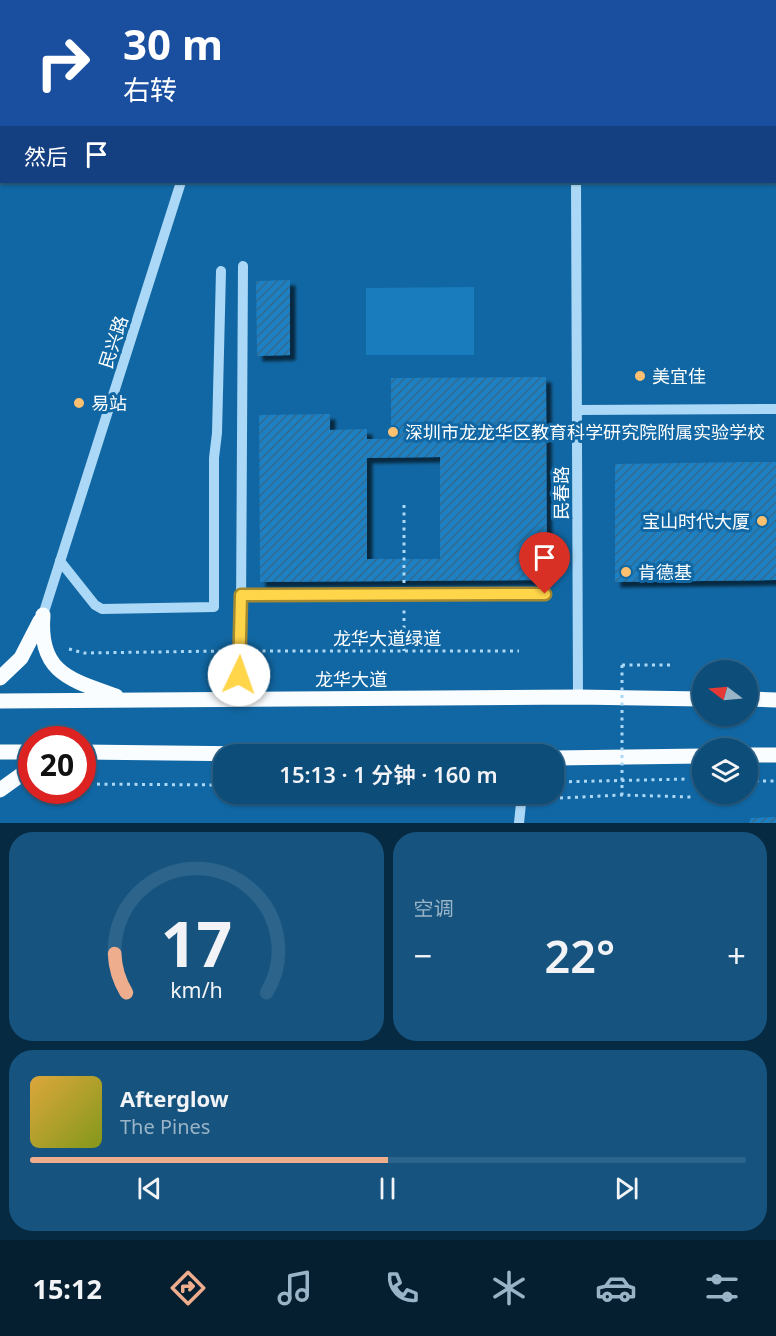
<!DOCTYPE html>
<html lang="zh">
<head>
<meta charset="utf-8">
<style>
  :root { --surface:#0d4d7a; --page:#16547f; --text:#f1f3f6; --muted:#9ab4c7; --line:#2d648b; --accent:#eead8d }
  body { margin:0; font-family:"Noto Sans","Noto Sans SC",sans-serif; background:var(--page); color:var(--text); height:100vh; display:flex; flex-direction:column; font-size:22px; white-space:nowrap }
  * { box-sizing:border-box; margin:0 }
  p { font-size:20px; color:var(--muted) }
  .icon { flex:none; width:33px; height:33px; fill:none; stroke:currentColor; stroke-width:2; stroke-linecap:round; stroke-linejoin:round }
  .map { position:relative; height:823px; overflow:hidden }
  .sheet { display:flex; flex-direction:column; gap:9px; padding:9px; background:#072a43; flex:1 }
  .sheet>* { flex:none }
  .top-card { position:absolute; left:0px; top:0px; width:777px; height:183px; box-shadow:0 2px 4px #0004,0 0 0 2px var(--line); background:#1a4fa0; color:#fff; overflow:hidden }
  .needle { width:39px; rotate:286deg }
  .controls { position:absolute; left:692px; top:660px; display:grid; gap:12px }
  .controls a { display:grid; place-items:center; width:66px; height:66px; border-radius:50%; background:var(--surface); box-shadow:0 2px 4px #0004,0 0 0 2px var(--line); font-size:30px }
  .speed { position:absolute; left:18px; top:726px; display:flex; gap:12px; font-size:30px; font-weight:700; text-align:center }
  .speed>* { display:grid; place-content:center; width:78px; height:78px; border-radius:50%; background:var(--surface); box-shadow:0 2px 4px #0004,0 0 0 2px var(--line); line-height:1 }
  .speed .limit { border:9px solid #d22; background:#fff; color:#111 }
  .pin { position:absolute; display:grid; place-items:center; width:51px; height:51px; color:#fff; margin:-62px -26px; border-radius:50% 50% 50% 0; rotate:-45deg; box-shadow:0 0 6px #0007 }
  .pin .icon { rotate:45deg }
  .me { position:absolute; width:66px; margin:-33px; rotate:3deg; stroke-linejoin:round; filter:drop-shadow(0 0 4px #0008) }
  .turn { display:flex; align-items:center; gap:21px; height:126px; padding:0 24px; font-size:27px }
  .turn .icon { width:78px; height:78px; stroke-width:2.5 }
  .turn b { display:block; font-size:42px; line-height:51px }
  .then { display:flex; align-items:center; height:57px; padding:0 24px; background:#0003; gap:12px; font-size:22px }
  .big { font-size:45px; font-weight:600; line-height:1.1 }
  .sheet .tile { flex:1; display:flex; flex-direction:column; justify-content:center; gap:9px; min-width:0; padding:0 21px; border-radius:24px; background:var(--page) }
  .sheet .dial { align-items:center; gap:0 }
  .dial svg { height:156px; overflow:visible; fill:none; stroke:var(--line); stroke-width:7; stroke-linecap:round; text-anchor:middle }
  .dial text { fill:var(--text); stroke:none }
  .song { display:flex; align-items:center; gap:18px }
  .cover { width:72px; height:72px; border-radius:9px; background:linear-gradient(135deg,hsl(40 70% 55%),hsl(70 70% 35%)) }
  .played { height:6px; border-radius:3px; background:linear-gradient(90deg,var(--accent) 50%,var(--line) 50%) }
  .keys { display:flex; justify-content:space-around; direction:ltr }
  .heat { display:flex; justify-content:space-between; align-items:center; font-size:33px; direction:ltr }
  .sheet .tiles { flex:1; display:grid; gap:9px; grid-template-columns:1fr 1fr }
  .tile:last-child { grid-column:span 2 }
  .trip { position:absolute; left:213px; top:744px; width:351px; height:60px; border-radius:24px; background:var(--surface); box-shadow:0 2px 4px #0004,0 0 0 2px var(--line); font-weight:600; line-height:60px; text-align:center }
  .tabs { display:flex; height:96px; justify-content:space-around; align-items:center; background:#051f31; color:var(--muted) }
  .tabs .icon { width:42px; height:42px }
  .tabs .current { color:var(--accent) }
  .tabs b { font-size:27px; color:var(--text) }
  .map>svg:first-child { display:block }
</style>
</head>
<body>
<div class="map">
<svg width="776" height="823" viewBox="0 0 776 823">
  <defs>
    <pattern id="building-hatch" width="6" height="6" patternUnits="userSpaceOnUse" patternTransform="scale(1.5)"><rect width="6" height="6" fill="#1f80c2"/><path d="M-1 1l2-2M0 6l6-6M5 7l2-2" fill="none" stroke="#33698d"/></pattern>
    <filter id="shadow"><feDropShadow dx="5.5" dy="5.5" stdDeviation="1.5" flood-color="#0009"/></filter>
  </defs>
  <rect width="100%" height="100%" fill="#1167a3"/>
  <path fill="#197cbd" d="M474,287V355H366V288Z"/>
  <g fill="url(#building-hatch)" fill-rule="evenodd" filter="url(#shadow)">
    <path d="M290,280V355L257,356L256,281Z"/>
    <path d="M546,377L547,580L260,582L259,415L330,414V430L367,429V439H391V378ZM440,457V559H367V458Z"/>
    <path d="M749,462H776V580L615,582V464Z"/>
    <path d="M776,817V823H749L751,818Z"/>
  </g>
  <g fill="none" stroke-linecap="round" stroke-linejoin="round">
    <g stroke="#abd8f6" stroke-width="3" stroke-dasharray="3 4.5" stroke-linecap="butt">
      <path d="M404,583V501"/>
      <path d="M69,649L84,653L224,651"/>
      <path d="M255,651H519"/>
      <path d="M404,651V608"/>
      <path d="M622,665H673"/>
      <path d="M748,781H776"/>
      <path d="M554,782L689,779"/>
      <path d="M82,784L224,785"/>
      <path d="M501,794L506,798"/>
      <path d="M560,798L622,795L691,797"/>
    </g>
    <g stroke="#abd8f6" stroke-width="10">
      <path d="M575,0V2"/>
      <path d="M230,2V0"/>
      <path d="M576,182L578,697"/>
      <path d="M577,410L776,409"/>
      <path d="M60,561L95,605L102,609L214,607V458L217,433L221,271"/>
      <path d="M241,595L545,594"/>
      <path d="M43,615L181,182"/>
      <path d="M238,699L241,612L243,266"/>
      <path d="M519,823L522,794"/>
    </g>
    <g stroke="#fafdff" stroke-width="15">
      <path d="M43,615C38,673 71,680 116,696"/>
      <path d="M0,678L21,658L40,621"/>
      <path d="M747,699L776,700"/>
      <path d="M0,701L578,697L702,699"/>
      <path d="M0,752H32"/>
      <path d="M82,752L254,754"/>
      <path d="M747,755H776"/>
      <path d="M554,758L702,756"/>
      <path d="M0,790L32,767"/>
    </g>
    <path stroke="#abd8f6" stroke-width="3" stroke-dasharray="3 4.5" stroke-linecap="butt" d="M622,665V795"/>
  </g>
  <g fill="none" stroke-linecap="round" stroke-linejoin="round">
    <g stroke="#a68a30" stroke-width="15">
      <path id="route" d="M239,675L241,595L545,594"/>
    </g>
    <use href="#route" stroke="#ffd54a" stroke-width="10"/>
  </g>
  <g fill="#ffc070" stroke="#1167a3" stroke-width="2">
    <circle cx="640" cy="376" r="6"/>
    <circle cx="79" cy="403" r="6"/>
    <circle cx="393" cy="432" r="6"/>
    <circle cx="762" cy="521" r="6"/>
    <circle cx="626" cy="572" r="6"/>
  </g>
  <g text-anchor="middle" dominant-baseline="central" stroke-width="6" stroke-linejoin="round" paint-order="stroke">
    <g font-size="18" fill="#fff" stroke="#1167a3">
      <text transform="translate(113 342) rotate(-72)">民兴路</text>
      <text transform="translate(561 493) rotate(-90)">民春路</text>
      <text x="387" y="638">龙华大道绿道</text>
      <text x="351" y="679">龙华大道</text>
    </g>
    <g font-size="18" fill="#fff" stroke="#1167a3" text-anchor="start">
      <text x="652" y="376">美宜佳</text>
      <text x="91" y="403">易站</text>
      <text x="405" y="432">深圳市龙龙华区教育科学研究院附属实验学校</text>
      <text x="750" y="521" text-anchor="end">宝山时代大厦</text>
      <text x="638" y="572">肯德基</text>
    </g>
  </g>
</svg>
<div class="controls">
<a><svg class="needle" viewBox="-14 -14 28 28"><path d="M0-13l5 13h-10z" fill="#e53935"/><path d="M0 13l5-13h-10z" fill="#9ab4c7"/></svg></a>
<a><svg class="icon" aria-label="layers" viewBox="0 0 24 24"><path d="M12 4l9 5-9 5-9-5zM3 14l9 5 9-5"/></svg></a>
</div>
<div class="speed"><div class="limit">20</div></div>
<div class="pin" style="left:545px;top:594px;background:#d93025"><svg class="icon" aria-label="arrive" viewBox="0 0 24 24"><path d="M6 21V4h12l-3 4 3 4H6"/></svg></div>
<svg class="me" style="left:239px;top:675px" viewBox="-20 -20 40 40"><circle r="19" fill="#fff"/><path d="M0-13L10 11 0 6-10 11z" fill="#ffd54a"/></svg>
<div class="trip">15:13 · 1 分钟 · 160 m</div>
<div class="top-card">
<div class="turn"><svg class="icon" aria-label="right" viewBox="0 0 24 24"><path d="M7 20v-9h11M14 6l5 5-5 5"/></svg><div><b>30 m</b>右转</div></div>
<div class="then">然后<svg class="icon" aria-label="arrive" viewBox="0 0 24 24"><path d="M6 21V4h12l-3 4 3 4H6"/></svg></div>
</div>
</div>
<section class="sheet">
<div class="tiles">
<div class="tile dial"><svg viewBox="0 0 100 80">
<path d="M14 69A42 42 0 1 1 86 69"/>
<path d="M14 69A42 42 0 0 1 8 49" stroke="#eead8d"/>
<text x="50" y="56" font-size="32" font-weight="700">17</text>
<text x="50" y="72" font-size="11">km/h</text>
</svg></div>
<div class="tile"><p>空调</p>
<div class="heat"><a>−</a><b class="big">22°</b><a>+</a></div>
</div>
<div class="tile">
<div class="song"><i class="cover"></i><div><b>Afterglow</b><p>The Pines</p></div></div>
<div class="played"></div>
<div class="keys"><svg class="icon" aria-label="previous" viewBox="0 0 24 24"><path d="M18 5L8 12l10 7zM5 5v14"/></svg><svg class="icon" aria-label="pause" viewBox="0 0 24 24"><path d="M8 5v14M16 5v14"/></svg><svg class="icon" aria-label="next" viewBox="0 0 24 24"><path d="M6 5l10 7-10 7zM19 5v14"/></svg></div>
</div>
</div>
</section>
<nav class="tabs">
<b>15:12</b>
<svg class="icon current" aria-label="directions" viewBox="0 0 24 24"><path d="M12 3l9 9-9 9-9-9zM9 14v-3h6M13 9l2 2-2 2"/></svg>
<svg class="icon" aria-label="music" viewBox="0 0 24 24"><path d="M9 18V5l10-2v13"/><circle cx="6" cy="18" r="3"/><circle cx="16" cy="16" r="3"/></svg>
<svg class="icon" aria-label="phone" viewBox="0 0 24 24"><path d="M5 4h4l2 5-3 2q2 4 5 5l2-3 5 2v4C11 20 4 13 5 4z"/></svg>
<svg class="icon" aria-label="climate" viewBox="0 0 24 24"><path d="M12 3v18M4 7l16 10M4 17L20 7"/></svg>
<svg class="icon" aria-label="car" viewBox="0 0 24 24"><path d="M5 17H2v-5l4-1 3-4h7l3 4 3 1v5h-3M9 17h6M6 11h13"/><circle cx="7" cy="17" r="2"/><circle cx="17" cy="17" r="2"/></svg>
<svg class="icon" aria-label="filters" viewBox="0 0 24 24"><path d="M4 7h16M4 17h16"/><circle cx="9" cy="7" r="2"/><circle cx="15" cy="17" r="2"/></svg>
</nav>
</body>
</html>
